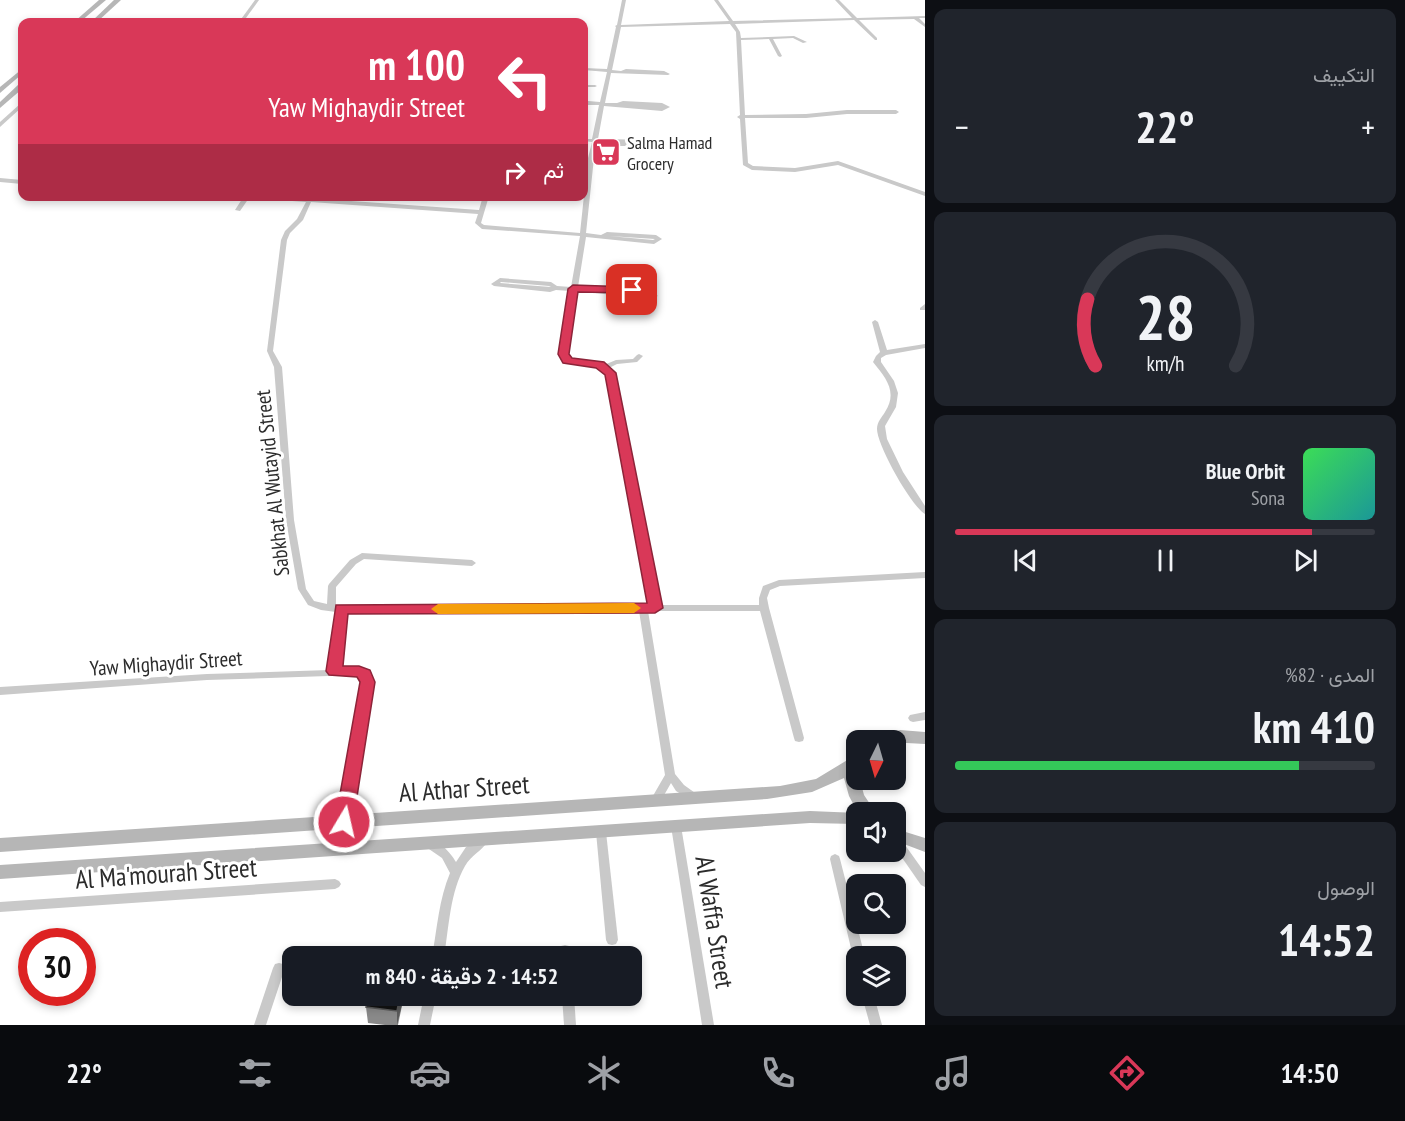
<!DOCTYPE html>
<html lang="ar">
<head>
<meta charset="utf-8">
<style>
  :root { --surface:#171b24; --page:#20242c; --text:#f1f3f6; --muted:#9ea1a6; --line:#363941; --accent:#d93858 }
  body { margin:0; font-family:"PT Sans Narrow",Vazirmatn,sans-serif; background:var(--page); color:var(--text); direction:rtl; height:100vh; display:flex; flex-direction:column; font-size:22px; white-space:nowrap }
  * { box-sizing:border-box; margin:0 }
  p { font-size:20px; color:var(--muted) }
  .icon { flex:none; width:33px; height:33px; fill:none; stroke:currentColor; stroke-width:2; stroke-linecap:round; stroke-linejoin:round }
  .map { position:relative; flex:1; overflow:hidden; direction:ltr }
  .side { display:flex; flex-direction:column; gap:9px; padding:9px; background:#0d0f14; width:480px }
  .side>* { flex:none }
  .banner { position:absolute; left:18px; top:18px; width:570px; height:183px; border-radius:12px; box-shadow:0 3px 9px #0003; direction:rtl; background:#d93858; color:#fff; overflow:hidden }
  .needle { width:39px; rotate:185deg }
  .controls { position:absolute; left:846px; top:730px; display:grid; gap:12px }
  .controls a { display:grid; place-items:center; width:60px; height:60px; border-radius:12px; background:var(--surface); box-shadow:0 3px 9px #0003; font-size:30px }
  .speed { position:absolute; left:18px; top:928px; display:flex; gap:12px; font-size:30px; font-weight:700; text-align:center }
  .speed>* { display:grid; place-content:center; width:78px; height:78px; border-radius:50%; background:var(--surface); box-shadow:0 3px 9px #0003; line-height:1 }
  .speed .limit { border:9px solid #d22; background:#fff; color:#111 }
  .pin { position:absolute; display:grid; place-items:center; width:51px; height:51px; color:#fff; margin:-26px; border-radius:12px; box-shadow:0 3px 9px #0006 }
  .me { position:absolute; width:66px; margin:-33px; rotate:9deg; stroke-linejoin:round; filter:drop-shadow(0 0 4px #0008) }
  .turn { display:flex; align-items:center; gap:21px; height:126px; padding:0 24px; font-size:27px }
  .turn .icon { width:78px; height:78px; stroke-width:2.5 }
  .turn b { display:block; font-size:42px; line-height:51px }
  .then { display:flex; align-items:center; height:57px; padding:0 24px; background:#0003; gap:12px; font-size:22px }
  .big { font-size:45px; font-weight:600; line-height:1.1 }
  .side .widget { flex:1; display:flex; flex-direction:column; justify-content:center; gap:9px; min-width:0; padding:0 21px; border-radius:12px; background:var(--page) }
  .side .dial { align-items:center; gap:0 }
  .dial svg { height:156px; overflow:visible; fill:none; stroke:var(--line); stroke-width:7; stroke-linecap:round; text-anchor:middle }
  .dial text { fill:var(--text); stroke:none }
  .song { display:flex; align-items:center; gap:18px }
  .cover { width:72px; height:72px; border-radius:9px; background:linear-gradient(135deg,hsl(130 70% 55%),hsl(180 70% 35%)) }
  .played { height:6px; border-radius:3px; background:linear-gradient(90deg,var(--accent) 85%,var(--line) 85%) }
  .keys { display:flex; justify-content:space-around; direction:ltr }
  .heat { display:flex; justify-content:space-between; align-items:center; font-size:33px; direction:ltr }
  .charge { height:9px; border-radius:4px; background:linear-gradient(90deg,#34c759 82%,var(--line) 0) }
  .trip { position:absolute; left:282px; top:946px; width:360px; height:60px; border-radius:12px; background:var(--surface); box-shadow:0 3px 9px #0003; font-weight:600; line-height:60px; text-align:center; direction:rtl }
  .dock { display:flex; height:96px; justify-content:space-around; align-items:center; background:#090b0e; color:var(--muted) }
  .dock .icon { width:42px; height:42px }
  .dock .current { color:var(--accent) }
  .dock b { font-size:27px; color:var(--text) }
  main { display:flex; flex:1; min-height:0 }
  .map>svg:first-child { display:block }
</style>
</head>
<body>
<main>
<section class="side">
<div class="widget"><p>التكييف</p>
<div class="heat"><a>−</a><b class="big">22°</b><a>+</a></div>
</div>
<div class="widget dial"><svg viewBox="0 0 100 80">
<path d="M14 69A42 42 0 1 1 86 69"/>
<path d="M14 69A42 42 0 0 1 10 35" stroke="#d93858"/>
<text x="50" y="56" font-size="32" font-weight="700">28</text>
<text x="50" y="72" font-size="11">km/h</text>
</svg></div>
<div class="widget">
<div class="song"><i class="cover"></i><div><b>Blue Orbit</b><p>Sona</p></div></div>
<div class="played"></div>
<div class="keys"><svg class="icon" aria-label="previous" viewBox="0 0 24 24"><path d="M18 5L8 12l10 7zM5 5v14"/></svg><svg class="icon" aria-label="pause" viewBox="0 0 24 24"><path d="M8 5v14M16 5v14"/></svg><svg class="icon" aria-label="next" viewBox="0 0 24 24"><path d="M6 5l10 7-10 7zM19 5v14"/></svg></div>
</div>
<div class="widget"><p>المدى · 82%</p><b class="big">410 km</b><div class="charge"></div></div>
<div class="widget"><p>الوصول</p><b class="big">14:52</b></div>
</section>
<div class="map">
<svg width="925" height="1025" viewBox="0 0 925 1025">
  <rect width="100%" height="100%" fill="#fff"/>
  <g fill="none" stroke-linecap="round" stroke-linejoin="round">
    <g fill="#c9c9c9" fill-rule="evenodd">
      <path d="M255,0H259L243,22H239Z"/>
      <path d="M622,0H626L621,25L729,21L714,0H718L733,21L852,18L835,0H839L857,18L925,16V18H919L925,24V27L914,19L859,20L877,38V40H875L854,20L735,24L740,32L741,38L794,36L807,42L803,43L793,38L773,39L782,56L780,57L778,56L769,39L741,40L745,115L806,114L847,110H896L899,112L896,114H847L806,118H745L748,163L753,166L795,168L838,161L925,192V196L838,165L795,172L752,170L743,165L740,119L737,117L740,115L736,32L730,24L621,27L612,70L621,71L626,69L664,71L670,74L668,75L611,73L605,103H617L623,101L662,103L670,107L662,111L604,106L598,139L660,140L667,144L664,146H617L611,143L597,142L594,158L586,233L601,235L607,232L656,235L662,239L654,244L586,237L578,287L590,288L593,286H598L649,289L658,296L649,299L577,291L567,356L575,361L604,365L616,360L633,359L637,355L639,354L643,356L637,362L617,364L609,368L614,373L659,605H759V598L763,586L779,580L925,572V578L780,586L770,590L767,598L769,608L804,738L803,741L799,742L795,741L794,738L760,611H648L675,774L684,785L698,795L699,798L698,801L694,802L676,791L671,783L659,804L655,805L651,804L650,801L665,775L639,611L345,612L339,669H359L367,672L373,682L349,822L348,825L344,826L340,825L339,822L363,682L360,676L358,675L207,680L0,695V687L207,674L329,670L336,612L321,610L308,605L298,589L286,520L274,367L267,351L281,240L285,231L297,219L306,202L249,198L240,211L235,210L244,196H280L479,210L483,196H489L481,223L484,225L580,233L588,158L592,142L584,141V139H592L599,105H588L585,103L588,101L600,102L607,72L584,70V68L607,69L616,27L615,26L617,25ZM311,202L478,214L475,223L482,229L580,236L571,287L557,286L551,282L500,278L491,284L494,286L550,292L556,290L570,291L559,356C574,372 593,360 607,374L650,605H336V587L356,564L364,559L472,566L476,563L472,560L362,553L350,560L329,584L328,586L327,604L314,601L306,589L294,520L282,367L273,351L287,240L290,233L303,220ZM609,236L655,239L653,240ZM501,282L549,286L551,287L500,283ZM604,290L647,293L650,295H649Z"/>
      <path d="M584,85H595L597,86L595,87H584Z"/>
      <path d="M20,104H22V107L0,127V122Z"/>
      <path d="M0,178L22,180V184L0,182Z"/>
      <path d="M925,304V310H920V308Z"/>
      <path d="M875,320L878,322L887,350L925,344V348L886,355L881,358V362L894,381L898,393L896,407L885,426L887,439L903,472L925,506V514C911,506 877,445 877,429C877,422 882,417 885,412C898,392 886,378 873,362L876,356L880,352L872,322Z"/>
      <path d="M925,712V720L913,722L910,721L908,718L910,715Z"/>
      <path d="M676,822L680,823L681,826L714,1025H702L671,826L672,823Z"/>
      <path d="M601,828L605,829L606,832L618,940L616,944L612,945L608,944L606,940L596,832L597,829Z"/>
      <path d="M896,837L900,838L925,873V887L921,885L896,849Z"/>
      <path d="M482,838L486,839L487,842C482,851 471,855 465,866C450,892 449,927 444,957H432C437,929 439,899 450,873L442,858L426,847L425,844L426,841C439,839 450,852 456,862L466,847Z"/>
      <path d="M835,854L839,856L840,859L865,957H856V961L853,957L830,859L831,856Z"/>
      <path d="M335,879L339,881L341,884L339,887L335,889L0,912V902Z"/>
      <path d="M565,945L569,946L571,950V957H559V950L561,946Z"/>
      <path d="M279,963L283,964L285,968L266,1025H254L273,968L275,964Z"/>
      <path d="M424,996H436L430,1025H418Z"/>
      <path d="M562,996H574L576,1025H564Z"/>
      <path d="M862,996H874L882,1025H870Z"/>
    </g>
    <g fill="#b6b6b6" fill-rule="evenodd">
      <path d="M99,0H106L80,22H74Z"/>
      <path d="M114,0H121L97,22H91Z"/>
      <path d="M22,69V74L0,93V87Z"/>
      <path d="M19,84H22V89L0,108V102Z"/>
      <path d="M900,730L925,732V744L870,741L872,737Z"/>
      <path d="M854,756L856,757V780H860L864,795L876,813H856V824L810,823L0,879V865L810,811L858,813L849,796L844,778L812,792L767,799L0,852V838L780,786L816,779Z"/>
      <path d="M896,829L925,838V852L896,841Z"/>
    </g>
  </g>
  <path fill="#898989" d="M404,996L398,1025H385L368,1023L366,1007Z"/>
  <path fill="#5a5a5a" d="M400,996H404L397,1025V1011Z"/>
  <path fill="#131313" stroke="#5a5a5a" stroke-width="1.5" d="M369,996H400L397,1011L366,1007Z"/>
  <path fill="#d93858" stroke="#8d2439" stroke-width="1.5" d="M573,285L632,287L637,290L632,293L578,292L569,354L572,358L604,362L616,373L663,608L655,613L348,614L343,666H359L370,670L375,682L353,822L351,827L344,829L338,827L335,822L360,682L357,677L329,675L326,671L336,605L647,603L605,375L596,368L563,363L558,354L568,289Z"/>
  <path fill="#f59e0b" d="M634,603L641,608L634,613L438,614L431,609L438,604Z"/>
  <defs>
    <g id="supermarket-square" transform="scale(1.5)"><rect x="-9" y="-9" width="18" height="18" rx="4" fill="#d93858" stroke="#fff"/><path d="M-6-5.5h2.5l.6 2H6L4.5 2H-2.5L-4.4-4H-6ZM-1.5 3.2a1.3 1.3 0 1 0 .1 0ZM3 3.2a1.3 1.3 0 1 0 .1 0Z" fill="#fff"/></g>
  </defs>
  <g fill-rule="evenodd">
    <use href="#supermarket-square" x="606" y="152"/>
  </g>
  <g text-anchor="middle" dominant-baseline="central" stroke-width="6" stroke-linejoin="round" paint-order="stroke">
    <g font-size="18" fill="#2c2c2c" stroke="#fff" text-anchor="start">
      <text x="627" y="142">Salma Hamad<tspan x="627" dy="21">Grocery</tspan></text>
    </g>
    <g font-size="21" fill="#2c2c2c" stroke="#fff">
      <text transform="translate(272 483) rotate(-96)">Sabkhat Al Wutayid Street</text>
      <text transform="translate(166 663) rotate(-4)">Yaw Mighaydir Street</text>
    </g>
    <g font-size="26" fill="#2c2c2c" stroke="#fff">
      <text transform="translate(464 788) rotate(-4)">Al Athar Street</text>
      <text transform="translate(166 873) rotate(-4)">Al Ma'mourah Street</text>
      <text transform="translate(715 922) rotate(81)">Al Waffa Street</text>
    </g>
  </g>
</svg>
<div class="controls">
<a><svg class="needle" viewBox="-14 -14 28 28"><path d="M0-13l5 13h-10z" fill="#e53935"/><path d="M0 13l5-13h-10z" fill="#9ea1a6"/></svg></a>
<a><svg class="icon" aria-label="sound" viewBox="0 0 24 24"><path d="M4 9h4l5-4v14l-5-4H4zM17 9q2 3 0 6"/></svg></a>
<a><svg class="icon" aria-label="search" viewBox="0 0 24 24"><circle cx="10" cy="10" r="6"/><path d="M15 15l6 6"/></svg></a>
<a><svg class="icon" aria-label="layers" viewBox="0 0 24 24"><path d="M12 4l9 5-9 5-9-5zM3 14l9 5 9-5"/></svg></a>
</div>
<div class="speed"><div class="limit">30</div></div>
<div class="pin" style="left:632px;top:290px;background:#d93025"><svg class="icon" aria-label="arrive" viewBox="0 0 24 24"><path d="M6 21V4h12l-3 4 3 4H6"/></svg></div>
<svg class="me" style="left:344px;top:822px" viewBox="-20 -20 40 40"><circle r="17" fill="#d93858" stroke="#fff" stroke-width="3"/><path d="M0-11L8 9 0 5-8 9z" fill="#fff"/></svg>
<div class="trip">14:52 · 2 دقيقة · 840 m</div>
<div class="banner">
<div class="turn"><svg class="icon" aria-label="left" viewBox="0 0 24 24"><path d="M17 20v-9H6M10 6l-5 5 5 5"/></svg><div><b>100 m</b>Yaw Mighaydir Street</div></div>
<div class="then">ثم<svg class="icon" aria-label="right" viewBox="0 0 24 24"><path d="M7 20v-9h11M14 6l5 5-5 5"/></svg></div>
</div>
</div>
</main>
<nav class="dock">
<b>14:50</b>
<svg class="icon current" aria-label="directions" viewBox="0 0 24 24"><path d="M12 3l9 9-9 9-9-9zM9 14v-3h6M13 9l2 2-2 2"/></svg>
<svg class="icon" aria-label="music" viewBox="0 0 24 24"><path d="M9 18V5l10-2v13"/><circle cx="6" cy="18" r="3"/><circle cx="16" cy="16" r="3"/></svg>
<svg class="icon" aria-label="phone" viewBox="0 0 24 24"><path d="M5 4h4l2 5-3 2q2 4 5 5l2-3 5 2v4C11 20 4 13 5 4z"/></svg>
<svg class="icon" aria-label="climate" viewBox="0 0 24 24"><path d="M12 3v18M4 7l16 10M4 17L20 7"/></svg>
<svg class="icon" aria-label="car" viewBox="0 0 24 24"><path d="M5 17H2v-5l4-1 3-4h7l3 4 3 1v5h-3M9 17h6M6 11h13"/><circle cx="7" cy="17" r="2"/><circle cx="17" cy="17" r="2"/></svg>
<svg class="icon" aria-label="filters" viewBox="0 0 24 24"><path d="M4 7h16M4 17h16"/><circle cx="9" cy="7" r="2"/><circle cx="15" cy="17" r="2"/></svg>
<b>22°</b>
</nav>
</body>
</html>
